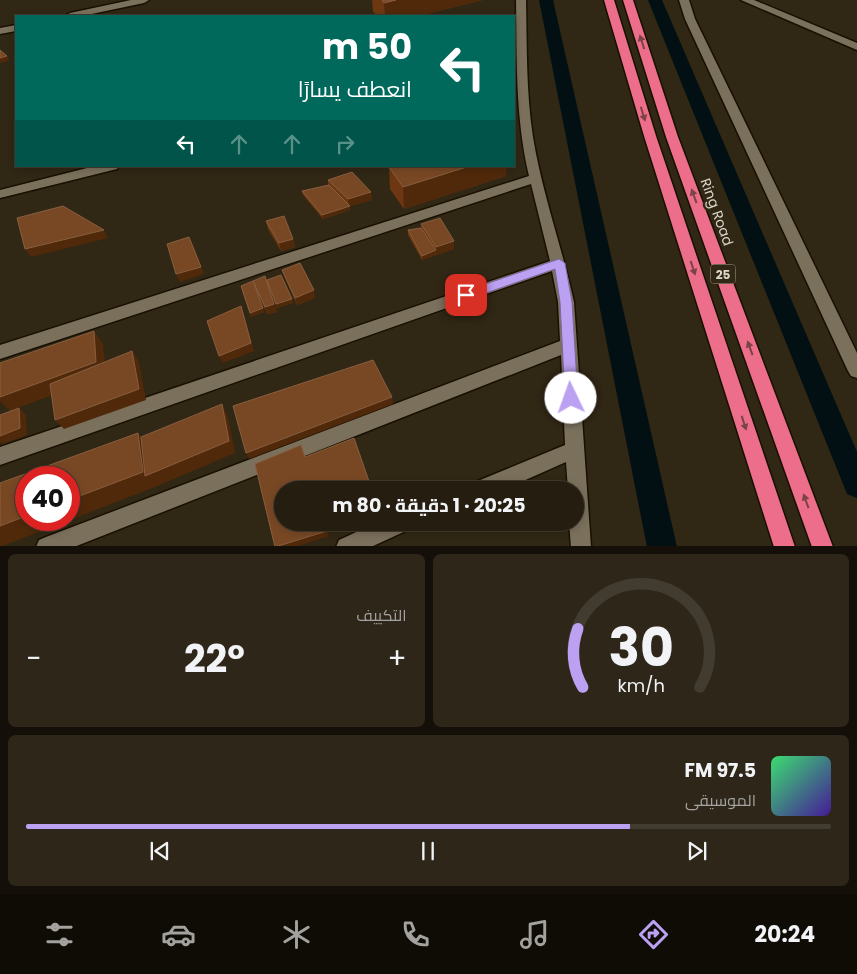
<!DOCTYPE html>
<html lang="ar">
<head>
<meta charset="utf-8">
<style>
  :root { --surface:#251d10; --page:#2d2619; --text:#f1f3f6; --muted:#a3a29f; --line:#423b30; --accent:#bca0f2 }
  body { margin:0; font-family:Poppins,Cairo,sans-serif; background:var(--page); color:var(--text); direction:rtl; height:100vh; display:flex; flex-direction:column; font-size:19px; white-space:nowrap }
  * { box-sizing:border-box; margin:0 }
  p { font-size:16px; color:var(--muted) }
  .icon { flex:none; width:28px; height:28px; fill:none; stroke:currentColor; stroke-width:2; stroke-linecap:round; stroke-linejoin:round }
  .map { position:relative; height:546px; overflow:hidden; direction:ltr }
  .sheet { display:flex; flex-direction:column; gap:8px; padding:8px; background:#141009; flex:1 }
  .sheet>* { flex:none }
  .banner { position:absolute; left:15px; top:15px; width:500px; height:152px; border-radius:0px; box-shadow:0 2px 8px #0003,0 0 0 1px var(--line); direction:rtl; background:#00695c; color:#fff; overflow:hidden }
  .speed { position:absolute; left:15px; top:466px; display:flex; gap:10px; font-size:25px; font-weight:700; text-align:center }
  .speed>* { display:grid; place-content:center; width:65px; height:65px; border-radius:50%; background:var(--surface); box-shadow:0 2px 8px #0003,0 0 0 1px var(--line); line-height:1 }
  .speed .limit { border:8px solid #d22; background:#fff; color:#111 }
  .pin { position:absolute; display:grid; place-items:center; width:42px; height:42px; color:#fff; margin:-21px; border-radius:10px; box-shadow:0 2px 8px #0006 }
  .me { position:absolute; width:55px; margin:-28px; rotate:357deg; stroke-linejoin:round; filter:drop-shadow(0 0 4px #0008) }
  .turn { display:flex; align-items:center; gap:18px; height:105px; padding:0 20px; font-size:22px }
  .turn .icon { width:65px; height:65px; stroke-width:2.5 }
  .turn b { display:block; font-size:35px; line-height:42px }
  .lanes { display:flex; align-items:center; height:48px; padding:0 20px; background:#0003; justify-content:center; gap:25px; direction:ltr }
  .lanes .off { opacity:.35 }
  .big { font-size:38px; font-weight:700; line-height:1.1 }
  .sheet .tile { flex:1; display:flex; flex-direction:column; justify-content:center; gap:8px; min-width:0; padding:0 18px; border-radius:8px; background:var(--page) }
  .sheet .dial { align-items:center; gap:0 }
  .dial svg { height:130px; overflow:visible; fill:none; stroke:var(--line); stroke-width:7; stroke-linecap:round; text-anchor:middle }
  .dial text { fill:var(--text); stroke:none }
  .song { display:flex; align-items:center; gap:15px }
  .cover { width:60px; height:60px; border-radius:8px; background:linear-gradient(135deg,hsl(140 70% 55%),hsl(260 70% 35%)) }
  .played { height:5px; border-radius:2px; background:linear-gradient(90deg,var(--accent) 75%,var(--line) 75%) }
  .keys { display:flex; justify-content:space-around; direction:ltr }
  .heat { display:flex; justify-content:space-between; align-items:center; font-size:28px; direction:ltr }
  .sheet .tiles { flex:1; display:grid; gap:8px; grid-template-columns:1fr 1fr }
  .tile:last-child { grid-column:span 2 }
  .trip { position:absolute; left:274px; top:481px; width:310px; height:50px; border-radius:25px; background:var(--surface); box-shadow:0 2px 8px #0003,0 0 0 1px var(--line); font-weight:700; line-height:50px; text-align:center; direction:rtl }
  .tab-bar { display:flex; height:80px; justify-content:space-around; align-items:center; background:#0f0c06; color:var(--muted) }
  .tab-bar .icon { width:35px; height:35px }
  .tab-bar .on { color:var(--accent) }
  .tab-bar b { font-size:22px; color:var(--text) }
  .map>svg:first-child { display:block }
</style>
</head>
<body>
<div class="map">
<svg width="857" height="547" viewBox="0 0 857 547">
  <rect width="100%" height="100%" fill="#312715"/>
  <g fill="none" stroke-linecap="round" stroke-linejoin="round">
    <g fill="#021013" fill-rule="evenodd">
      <path d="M539,0H553L677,547H647Z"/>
      <path d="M648,0H662L857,452V498L847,494L843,484Z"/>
    </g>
    <g stroke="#181001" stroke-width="3">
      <g id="minor">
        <path d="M131,0H149L144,3L82,16H65L70,13Z"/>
        <path d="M516,0H526C527,46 526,91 533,137C542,193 562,247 574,302L591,547H571L569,522H575V490H568L566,462L503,490H470L473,483L565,445L561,355L74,547H36L39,540L46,537L560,341L558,302L552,271L0,465V447L550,261L531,184L0,359V345L529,176C515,117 517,60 516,0Z"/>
        <path d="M679,0H689L695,19L857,353V378L851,376L848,371L685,19Z"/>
        <path d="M741,0H754L857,43V50Z"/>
        <path d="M16,25V31L0,34V28Z"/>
        <path d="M95,166H119L117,169L0,198V190Z"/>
        <path d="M378,522H413L410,529L371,547H336L339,540Z"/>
      </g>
    </g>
    <g stroke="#181001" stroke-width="3">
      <g id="highway">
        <path d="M604,0H614L656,136L795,547H774L644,136Z"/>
        <path d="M623,0H633L678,137L833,547H812L666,137Z"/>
      </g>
    </g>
    <use href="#minor" fill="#7b705c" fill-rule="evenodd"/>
    <use href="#highway" fill="#ec6e8b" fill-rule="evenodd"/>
  </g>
  <g fill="#6c3711">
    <path d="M372,0H483L418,16H378L373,12Z"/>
    <path d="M389,167L506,176L404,209L390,189Z"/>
    <path d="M328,180L372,200L350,206V210L323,219L303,195L302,191L328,185Z"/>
    <path d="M266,221L293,239L295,247L281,251L268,229Z"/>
    <path d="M421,224L454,249L422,260L408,235V230L421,228Z"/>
    <path d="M282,270L315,298L297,305L285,278Z"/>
    <path d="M267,280L293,303L277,308L268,285L277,312L267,314L256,289L264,312L251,317L241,286Z"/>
  </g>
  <g fill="#50290a">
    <path d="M396,0H483L418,16H385L384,3Z"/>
    <path d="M7,56L10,60L0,63V58Z"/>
    <path d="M206,166H216L207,169Z"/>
    <path d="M470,166H507L506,176L404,209L403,187Z"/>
    <path d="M371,192L372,200L350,206V210L323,219L322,215L349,206L348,199Z"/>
    <path d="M104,230L108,238L31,257L25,249Z"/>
    <path d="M189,237L204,274L180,282L176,274Z"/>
    <path d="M293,239L295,247L281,251L279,243Z"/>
    <path d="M454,241V249L436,255V247Z"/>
    <path d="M436,250V255L422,260V256Z"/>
    <path d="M314,290L315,298L297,305L295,298Z"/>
    <path d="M292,299L293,303L277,308L276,304Z"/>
    <path d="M274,304L277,312L267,314L265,307Z"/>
    <path d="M241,306L244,314L254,351L223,363L219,356Z"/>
    <path d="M263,308L264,312L251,317L250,313Z"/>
    <path d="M94,331L103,344L106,375L10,411L0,401V397Z"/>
    <path d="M132,351L139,362L146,400L64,429L55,420Z"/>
    <path d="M392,397L393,404L249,459L246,453Z"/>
    <path d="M222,404L228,417L235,453L155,487L0,547V526L26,516V520H69V500L138,433L151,449Z"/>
    <path d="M19,408L26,415L27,435L3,444L0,442V444V429Z"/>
    <path d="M330,522H352L327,530L329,536L295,547H275L325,524Z"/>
  </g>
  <g fill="#784825" stroke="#885e3f">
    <path d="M382,0H396L384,3Z"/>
    <path d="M0,50L7,56L0,58Z"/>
    <path d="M390,166H470L403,187L389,167Z"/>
    <path d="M352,172L371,192L348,199L328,180Z"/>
    <path d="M329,185L350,206L322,215L302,191Z"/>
    <path d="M63,206L104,230L25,249L17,218Z"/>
    <path d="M284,216L293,239L279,243L266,221Z"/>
    <path d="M440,218L454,241L436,247L421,224Z"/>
    <path d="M421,228L436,250L422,256L408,230Z"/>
    <path d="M189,237L201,267L176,274L167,244Z"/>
    <path d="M300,263L314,290L295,298L282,270Z"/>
    <path d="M281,275L292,299L276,304L267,280Z"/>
    <path d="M265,276L274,304L265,307L253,281Z"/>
    <path d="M253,281L263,308L250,313L241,286Z"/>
    <path d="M241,306L251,343L219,356L207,321Z"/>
    <path d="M94,331L96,362L0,397V363Z"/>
    <path d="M132,351L139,389L55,420L50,384Z"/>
    <path d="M373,360L392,397L246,453L233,406Z"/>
    <path d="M222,404L229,441L145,476L141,437Z"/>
    <path d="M19,408L20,428L0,436V415Z"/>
    <path d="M138,433L143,472L69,500V478H26V516L0,526V483Z"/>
    <path d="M354,438L372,490H282V522H330L325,524L327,531L275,547L255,464L301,445L305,457Z"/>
  </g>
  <defs><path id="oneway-solid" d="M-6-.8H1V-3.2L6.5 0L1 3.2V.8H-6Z" transform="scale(1.25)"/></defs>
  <g fill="#7c4344">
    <use href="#oneway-solid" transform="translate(642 42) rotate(-108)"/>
    <use href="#oneway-solid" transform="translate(643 114) rotate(73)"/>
    <use href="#oneway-solid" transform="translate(694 196) rotate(-110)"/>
    <use href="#oneway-solid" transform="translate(693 268) rotate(72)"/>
    <use href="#oneway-solid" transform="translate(750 348) rotate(-110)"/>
    <use href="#oneway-solid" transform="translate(744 423) rotate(72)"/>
    <use href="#oneway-solid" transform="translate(806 501) rotate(-110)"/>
  </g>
  <path fill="#bca0f2" stroke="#7a689d" d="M559,259L565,263L572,302L578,398L576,402L571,403L567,402L565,398L560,302L555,269L466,300L460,295L462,292Z"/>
  <g text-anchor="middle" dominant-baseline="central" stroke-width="5" stroke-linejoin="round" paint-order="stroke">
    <rect fill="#312715" stroke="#a9a294" stroke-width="1" x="710.5" y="264.5" width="25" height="19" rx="4"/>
    <g font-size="12" font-weight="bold" fill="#dcd6cb">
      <text x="723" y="274">25</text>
    </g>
    <g font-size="14" fill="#dcd6cb" stroke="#312715">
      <text transform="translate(717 212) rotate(70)">Ring Road</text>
    </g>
  </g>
</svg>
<div class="speed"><div class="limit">40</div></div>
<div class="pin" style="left:466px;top:295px;background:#d93025"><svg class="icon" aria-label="arrive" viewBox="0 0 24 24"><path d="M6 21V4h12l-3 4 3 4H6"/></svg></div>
<svg class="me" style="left:571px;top:398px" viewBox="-20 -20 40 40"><circle r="19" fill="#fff"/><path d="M0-13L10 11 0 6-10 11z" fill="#bca0f2"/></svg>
<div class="trip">20:25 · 1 دقيقة · 80 m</div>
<div class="banner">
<div class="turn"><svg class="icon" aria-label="left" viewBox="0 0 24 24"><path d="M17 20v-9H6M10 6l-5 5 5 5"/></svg><div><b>50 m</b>انعطف يسارًا</div></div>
<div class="lanes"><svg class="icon" aria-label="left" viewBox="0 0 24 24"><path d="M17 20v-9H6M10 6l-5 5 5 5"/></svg><svg class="icon off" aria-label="ahead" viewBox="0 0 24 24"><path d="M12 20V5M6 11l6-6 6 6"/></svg><svg class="icon off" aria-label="ahead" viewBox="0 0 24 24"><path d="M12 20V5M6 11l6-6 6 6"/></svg><svg class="icon off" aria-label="right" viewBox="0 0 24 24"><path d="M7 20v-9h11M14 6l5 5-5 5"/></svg></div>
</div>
</div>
<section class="sheet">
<div class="tiles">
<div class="tile dial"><svg viewBox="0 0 100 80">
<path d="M14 69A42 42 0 1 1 86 69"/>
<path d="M14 69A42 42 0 0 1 11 33" stroke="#bca0f2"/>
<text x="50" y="56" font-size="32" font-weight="700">30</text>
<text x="50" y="72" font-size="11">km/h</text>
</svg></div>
<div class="tile"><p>التكييف</p>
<div class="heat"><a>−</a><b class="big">22°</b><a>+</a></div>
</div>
<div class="tile">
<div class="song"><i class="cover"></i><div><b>97.5 FM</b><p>الموسيقى</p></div></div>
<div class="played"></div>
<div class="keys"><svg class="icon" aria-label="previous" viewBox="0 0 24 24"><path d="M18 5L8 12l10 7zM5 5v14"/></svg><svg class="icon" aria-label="pause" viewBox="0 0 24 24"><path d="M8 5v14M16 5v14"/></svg><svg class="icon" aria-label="next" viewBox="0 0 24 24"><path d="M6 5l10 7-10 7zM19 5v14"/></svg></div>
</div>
</div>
</section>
<nav class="tab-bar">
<b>20:24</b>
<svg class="icon on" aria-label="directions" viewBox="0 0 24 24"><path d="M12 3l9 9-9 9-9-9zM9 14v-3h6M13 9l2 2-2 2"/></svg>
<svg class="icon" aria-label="music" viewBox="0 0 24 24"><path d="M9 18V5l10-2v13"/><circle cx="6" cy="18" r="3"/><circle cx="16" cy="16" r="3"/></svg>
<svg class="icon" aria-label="phone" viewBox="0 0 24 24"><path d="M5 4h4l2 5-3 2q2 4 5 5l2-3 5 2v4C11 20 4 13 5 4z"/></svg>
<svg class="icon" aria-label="climate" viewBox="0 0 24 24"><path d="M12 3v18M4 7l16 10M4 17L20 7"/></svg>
<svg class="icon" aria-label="car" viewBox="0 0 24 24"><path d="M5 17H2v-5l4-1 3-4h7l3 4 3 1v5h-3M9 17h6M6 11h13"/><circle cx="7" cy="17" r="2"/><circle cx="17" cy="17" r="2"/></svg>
<svg class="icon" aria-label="filters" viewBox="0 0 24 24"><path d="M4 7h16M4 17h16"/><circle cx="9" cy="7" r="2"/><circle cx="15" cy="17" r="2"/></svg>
</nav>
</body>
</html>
